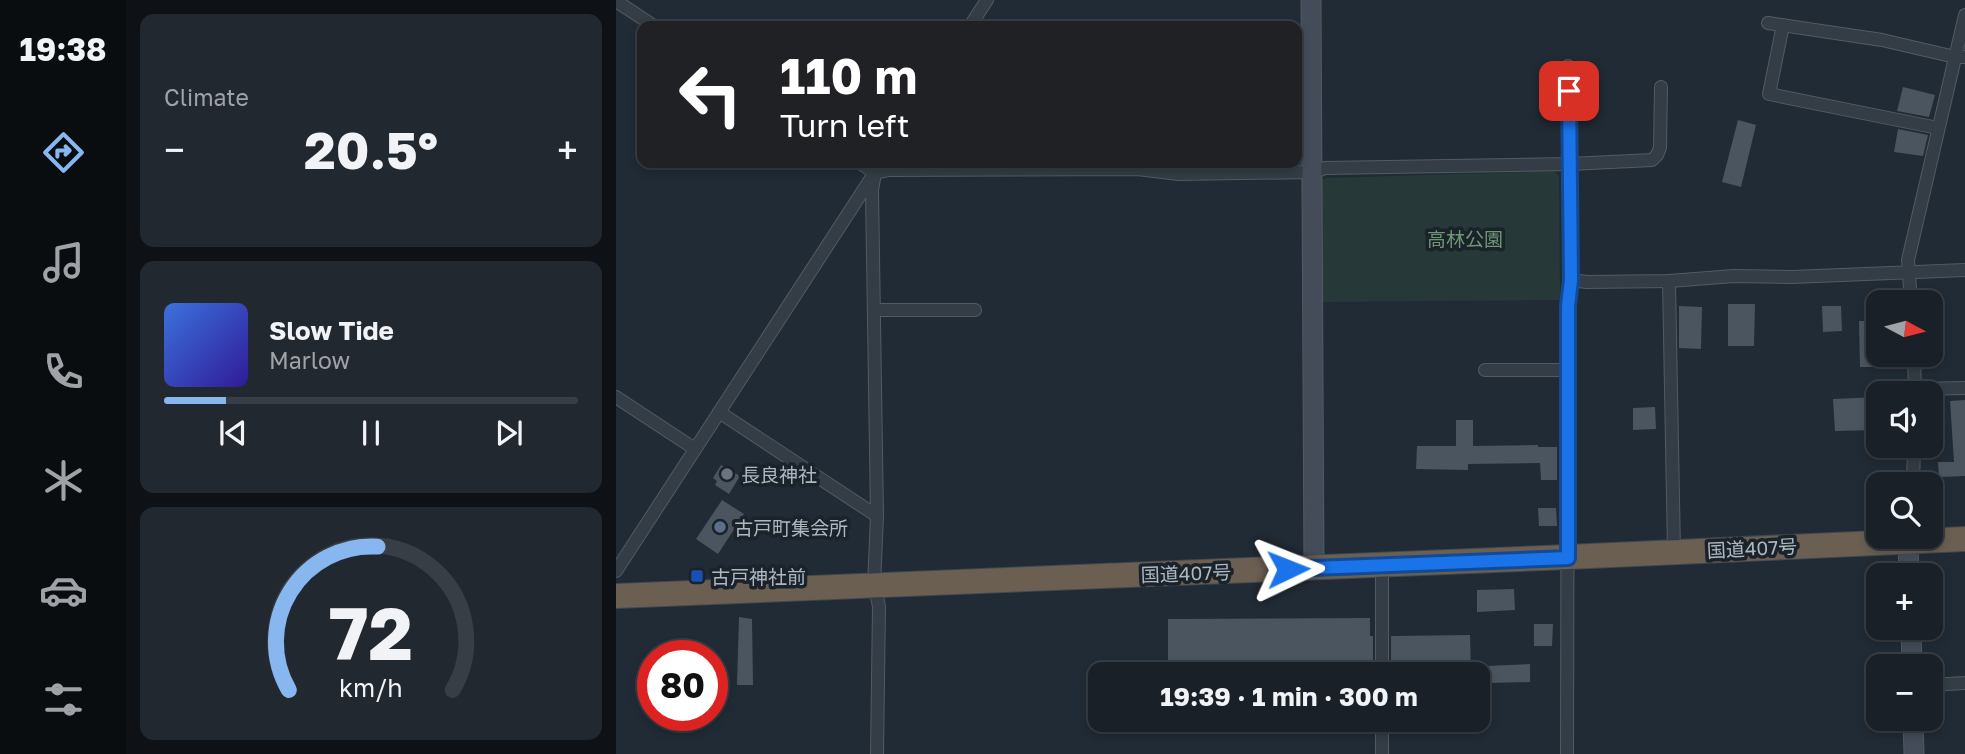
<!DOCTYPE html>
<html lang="en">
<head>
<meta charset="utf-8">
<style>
  :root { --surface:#192028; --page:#222830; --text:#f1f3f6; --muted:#9fa3a8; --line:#373e45; --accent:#87b7ee }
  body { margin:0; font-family:"Golos Text","Noto Sans JP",sans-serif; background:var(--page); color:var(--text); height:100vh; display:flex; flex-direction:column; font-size:26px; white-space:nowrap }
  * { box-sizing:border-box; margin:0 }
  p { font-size:23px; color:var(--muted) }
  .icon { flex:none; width:38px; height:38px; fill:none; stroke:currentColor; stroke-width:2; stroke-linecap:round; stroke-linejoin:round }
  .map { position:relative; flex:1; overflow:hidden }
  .sheet { display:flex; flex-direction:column; gap:14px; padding:14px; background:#0e1216; width:490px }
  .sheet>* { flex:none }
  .top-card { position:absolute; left:21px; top:21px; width:665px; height:147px; border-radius:14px; box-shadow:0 4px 10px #0003,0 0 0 2px var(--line); background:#202124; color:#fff; overflow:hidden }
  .needle { width:46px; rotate:97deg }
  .fabs { position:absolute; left:1250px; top:290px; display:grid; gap:14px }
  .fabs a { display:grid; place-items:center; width:77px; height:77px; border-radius:14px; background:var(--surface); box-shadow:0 4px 10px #0003,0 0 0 2px var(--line); font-size:35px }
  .speed { position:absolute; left:21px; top:640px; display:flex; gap:14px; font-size:35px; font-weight:700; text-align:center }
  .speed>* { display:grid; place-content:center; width:91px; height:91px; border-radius:50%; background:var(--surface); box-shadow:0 4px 10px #0003,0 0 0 2px var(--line); line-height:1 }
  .speed .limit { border:10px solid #d22; background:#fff; color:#111 }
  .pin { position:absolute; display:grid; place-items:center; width:60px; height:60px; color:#fff; margin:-30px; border-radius:14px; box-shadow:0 4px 10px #0006 }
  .me { position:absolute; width:77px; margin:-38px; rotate:88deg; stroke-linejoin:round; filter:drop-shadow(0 0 5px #0008) }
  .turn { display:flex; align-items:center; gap:24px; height:147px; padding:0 28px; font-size:32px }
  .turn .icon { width:91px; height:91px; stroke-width:2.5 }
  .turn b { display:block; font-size:49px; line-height:60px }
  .big { font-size:52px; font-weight:700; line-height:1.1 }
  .sheet .widget { flex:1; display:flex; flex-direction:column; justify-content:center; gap:10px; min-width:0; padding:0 24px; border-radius:14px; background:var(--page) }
  .sheet .dial { align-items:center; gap:0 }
  .dial svg { height:182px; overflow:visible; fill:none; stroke:var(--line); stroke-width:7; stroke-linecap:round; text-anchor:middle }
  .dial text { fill:var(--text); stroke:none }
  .song { display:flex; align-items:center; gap:21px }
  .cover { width:84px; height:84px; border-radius:10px; background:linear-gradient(135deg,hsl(220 70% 55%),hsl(250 70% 35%)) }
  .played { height:7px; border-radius:4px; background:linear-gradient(90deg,var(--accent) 15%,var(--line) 15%) }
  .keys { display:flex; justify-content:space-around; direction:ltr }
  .heat { display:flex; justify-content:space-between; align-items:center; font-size:38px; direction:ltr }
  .trip { position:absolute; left:472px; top:662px; width:402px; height:70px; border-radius:14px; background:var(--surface); box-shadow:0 4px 10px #0003,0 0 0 2px var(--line); font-weight:700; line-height:70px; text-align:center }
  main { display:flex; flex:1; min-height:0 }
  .menu { display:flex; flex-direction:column; width:126px; justify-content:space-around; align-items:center; background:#0a0d10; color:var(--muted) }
  .menu .icon { width:49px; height:49px }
  .menu .active { color:var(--accent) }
  .menu b { font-size:32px; color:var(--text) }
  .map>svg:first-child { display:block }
</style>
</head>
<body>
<main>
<nav class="menu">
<b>19:38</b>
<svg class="icon active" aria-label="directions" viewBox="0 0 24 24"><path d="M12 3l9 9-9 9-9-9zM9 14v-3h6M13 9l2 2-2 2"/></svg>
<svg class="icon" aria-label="music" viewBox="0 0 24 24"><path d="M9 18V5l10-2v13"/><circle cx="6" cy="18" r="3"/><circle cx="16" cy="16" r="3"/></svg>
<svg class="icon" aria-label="phone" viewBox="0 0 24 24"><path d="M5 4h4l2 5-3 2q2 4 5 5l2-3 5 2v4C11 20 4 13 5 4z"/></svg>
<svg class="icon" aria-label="climate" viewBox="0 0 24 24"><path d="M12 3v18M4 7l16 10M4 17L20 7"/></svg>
<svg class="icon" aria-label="car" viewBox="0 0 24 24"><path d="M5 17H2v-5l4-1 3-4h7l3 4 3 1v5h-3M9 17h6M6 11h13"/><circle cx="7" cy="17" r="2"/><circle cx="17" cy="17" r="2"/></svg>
<svg class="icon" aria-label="filters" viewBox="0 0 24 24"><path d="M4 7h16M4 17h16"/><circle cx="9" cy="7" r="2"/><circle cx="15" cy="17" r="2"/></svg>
</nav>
<section class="sheet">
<div class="widget"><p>Climate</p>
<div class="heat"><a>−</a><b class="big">20.5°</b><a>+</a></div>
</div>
<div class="widget">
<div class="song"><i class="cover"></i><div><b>Slow Tide</b><p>Marlow</p></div></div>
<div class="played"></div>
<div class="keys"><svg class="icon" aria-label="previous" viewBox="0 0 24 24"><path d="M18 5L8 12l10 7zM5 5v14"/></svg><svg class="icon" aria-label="pause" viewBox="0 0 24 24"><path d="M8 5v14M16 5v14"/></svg><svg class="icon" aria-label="next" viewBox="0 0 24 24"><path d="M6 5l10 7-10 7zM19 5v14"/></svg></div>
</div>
<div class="widget dial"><svg viewBox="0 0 100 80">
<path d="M14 69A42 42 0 1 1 86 69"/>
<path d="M14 69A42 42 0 0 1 53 6" stroke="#87b7ee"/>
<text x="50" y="56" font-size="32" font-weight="700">72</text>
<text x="50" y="72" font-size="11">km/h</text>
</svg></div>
</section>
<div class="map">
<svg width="1349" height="754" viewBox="0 0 1349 754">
  <rect width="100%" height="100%" fill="#212b35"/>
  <path fill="#263938" d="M939,171L943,176L944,300L703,302L704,181L711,178Z"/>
  <g fill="#4a5560">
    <path d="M1287,87L1319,95L1313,117L1281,111Z"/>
    <path d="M1122,120L1140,125L1125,187L1106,182Z"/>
    <path d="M1282,129L1312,135L1307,156L1278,152Z"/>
    <path d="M1112,304H1139L1138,346H1112Z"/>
    <path d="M1063,306L1086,307L1085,349L1063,348Z"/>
    <path d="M1206,306H1225L1226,331L1207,332Z"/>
    <path d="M1243,321H1262V367H1244Z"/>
    <path d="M1262,397V425H1259V430L1219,431L1217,399Z"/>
    <path d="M1349,400V476L1323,477L1322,462H1338L1334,401Z"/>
    <path d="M1039,407L1040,429L1017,430V408Z"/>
    <path d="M840,420H857V446L922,445V447H941V480H925L924,463L852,464V470L800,469L801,446H840Z"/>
    <path d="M105,465L124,476L113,494L99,485L101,481L97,478Z"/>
    <path d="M106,500L128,514L102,554L80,539Z"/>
    <path d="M922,508H940L941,526H923Z"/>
    <path d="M898,589L899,610L861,612V590Z"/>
    <path d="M123,617L136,619L137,685H121Z"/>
    <path d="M754,618V636H757V674H552V619Z"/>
    <path d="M918,624H937L936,646H918Z"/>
    <path d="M854,635L855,674H775V636Z"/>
    <path d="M914,664V682L873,683L872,666Z"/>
  </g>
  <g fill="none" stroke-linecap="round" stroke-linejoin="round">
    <g stroke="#525b63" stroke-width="14">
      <g id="street">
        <path d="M0,1L38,26"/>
        <path d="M1152,23L1266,40L1339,57H1349"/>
        <path d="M1167,25L1153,94L1322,128"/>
        <path d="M354,26L371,0"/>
        <path d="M244,163L259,173L273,170L521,169L563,174L697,172L709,168L954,164L1036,160L1041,155L1044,148L1045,87"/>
        <path d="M259,173L256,190L261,516L258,585L263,606L261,754"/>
        <path d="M955,280L971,282L1053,281L1118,276L1176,277L1349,270"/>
        <path d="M1053,281L1058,552"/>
        <path d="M1295,303L1292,260L1349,15"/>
        <path d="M258,310H359"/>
        <path d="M1298,355L1299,394"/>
        <path d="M869,370H952"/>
        <path d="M1299,389L1349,388"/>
        <path d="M0,397L79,449"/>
        <path d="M103,412L261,516"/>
        <path d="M1297,485L1298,446"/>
        <path d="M766,565V674"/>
        <path d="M0,571L265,163"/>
        <path d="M1314,685L1349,683"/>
        <path d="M766,719V754"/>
        <path d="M951,754L952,306L955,280L952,66"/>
      </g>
    </g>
    <g stroke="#525b63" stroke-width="21">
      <g id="secondary">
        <path d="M695,0L698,568"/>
        <path d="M1292,541L1293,576"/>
        <path d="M1295,628L1296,667"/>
        <path d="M1297,719L1298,754"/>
      </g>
    </g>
    <g stroke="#3f4850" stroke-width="26">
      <path id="highway" d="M0,596L952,557L1349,539"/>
    </g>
    <use href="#street" stroke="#343d45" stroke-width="12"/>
    <use href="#secondary" stroke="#434c58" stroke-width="19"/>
    <use href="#highway" stroke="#6b5f52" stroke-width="24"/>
  </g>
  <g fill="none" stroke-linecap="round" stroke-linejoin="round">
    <g stroke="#114b97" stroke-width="18">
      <path id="route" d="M672,569L952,558V306L955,280L953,91"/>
    </g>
    <use href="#route" stroke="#1a73e8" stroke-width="12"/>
  </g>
  <circle fill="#6b7280" stroke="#1a222a" stroke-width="2.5" cx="111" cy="474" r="7"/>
  <circle fill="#5c6f8a" stroke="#1a222a" stroke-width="2.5" cx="104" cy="527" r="7"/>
  <rect fill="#1a4fb4" stroke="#1a222a" stroke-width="2.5" x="74" y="569" width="14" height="14" rx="3.5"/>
  <g text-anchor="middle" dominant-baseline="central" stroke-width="7" stroke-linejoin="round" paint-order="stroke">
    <g font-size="19" fill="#709676" stroke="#1a222a">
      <text x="849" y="238">高林公園</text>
    </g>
    <g font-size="19" fill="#afb8c2" stroke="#1a222a" text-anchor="start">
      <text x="125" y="474">長良神社</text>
      <text x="118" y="527">古戸町集会所</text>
      <text x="95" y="576">古戸神社前</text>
    </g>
    <g font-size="19" fill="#afb8c2" stroke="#1a222a">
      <text transform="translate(1136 548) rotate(-3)">国道407号</text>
      <text transform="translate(570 573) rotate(-2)">国道407号</text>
    </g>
  </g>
</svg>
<div class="fabs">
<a><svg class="needle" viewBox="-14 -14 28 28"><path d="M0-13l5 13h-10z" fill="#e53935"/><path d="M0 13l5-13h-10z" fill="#9fa3a8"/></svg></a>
<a><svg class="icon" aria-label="sound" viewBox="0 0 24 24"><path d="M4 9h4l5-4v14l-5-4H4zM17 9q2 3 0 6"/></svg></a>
<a><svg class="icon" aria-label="search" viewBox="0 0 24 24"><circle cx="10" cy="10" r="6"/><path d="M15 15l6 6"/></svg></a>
<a>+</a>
<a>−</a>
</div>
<div class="speed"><div class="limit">80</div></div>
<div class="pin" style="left:953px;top:91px;background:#d93025"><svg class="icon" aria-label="arrive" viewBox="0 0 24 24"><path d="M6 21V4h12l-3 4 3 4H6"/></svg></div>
<svg class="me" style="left:672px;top:569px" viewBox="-20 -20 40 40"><path d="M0-17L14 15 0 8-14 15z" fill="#1a73e8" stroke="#fff" stroke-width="4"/></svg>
<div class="trip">19:39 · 1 min · 300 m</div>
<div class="top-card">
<div class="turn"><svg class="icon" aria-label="left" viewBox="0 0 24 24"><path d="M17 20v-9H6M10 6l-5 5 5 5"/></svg><div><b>110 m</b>Turn left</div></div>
</div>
</div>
</main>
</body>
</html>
